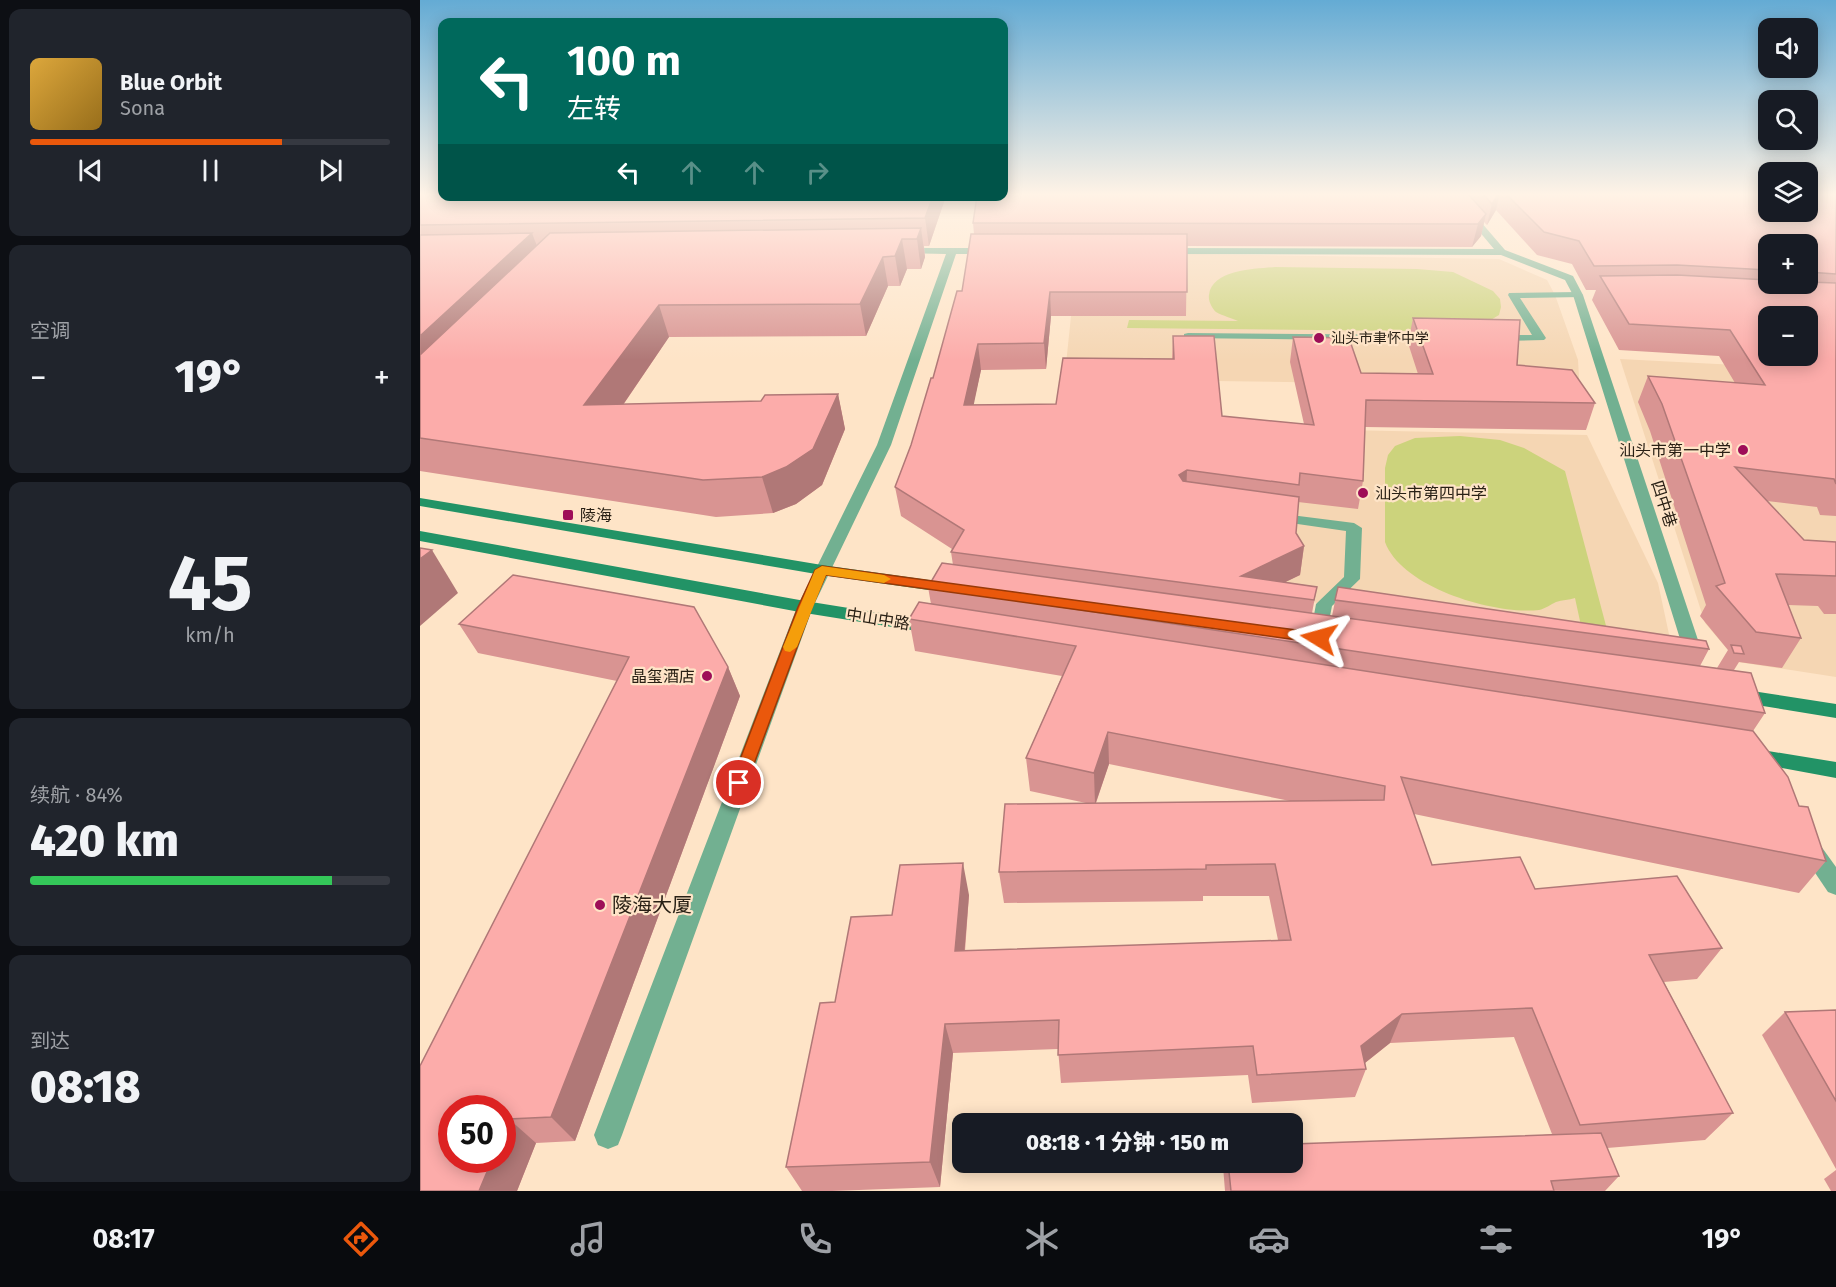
<!DOCTYPE html>
<html lang="zh">
<head>
<meta charset="utf-8">
<style>
  :root { --surface:#171b24; --page:#20242c; --text:#f1f3f6; --muted:#9ea1a6; --line:#363941; --accent:#ea580c }
  body { margin:0; font-family:"Fira Sans","Noto Sans SC",sans-serif; background:var(--page); color:var(--text); height:100vh; display:flex; flex-direction:column; font-size:22px; white-space:nowrap }
  * { box-sizing:border-box; margin:0 }
  p { font-size:20px; color:var(--muted) }
  .icon { flex:none; width:33px; height:33px; fill:none; stroke:currentColor; stroke-width:2; stroke-linecap:round; stroke-linejoin:round }
  .map { position:relative; flex:1; overflow:hidden }
  .side { display:flex; flex-direction:column; gap:9px; padding:9px; background:#0d0f14; width:420px }
  .side>* { flex:none }
  .hud { position:absolute; left:18px; top:18px; width:570px; height:183px; border-radius:12px; box-shadow:0 3px 15px #0003; background:#00695c; color:#fff; overflow:hidden }
  .buttons { position:absolute; left:1338px; top:18px; display:grid; gap:12px }
  .buttons a { display:grid; place-items:center; width:60px; height:60px; border-radius:12px; background:var(--surface); box-shadow:0 3px 15px #0003; font-size:30px }
  .speed { position:absolute; left:18px; top:1095px; display:flex; gap:12px; font-size:30px; font-weight:700; text-align:center }
  .speed>* { display:grid; place-content:center; width:78px; height:78px; border-radius:50%; background:var(--surface); box-shadow:0 3px 15px #0003; line-height:1 }
  .speed .limit { border:9px solid #d22; background:#fff; color:#111 }
  .pin { position:absolute; display:grid; place-items:center; width:51px; height:51px; color:#fff; margin:-26px; border:3px solid #fff; border-radius:50%; box-shadow:0 2px 6px #0007 }
  .me { position:absolute; width:66px; margin:-33px; rotate:278deg; stroke-linejoin:round; filter:drop-shadow(0 0 4px #0008) }
  .turn { display:flex; align-items:center; gap:21px; height:126px; padding:0 30px; font-size:27px }
  .turn .icon { width:78px; height:78px; stroke-width:2.5 }
  .turn b { display:block; font-size:42px; line-height:51px }
  .lanes { display:flex; align-items:center; height:57px; padding:0 30px; background:#0003; justify-content:center; gap:30px; direction:ltr }
  .lanes .off { opacity:.35 }
  .big { font-size:45px; font-weight:800; line-height:1.1 }
  .side .widget { flex:1; display:flex; flex-direction:column; justify-content:center; gap:9px; min-width:0; padding:0 21px; border-radius:12px; background:var(--page) }
  .side .dial { align-items:center; gap:0 }
  .dial b { font-size:78px; line-height:1 }
  .song { display:flex; align-items:center; gap:18px }
  .cover { width:72px; height:72px; border-radius:9px; background:linear-gradient(135deg,hsl(40 70% 55%),hsl(40 70% 35%)) }
  .played { height:6px; border-radius:3px; background:linear-gradient(90deg,var(--accent) 70%,var(--line) 70%) }
  .keys { display:flex; justify-content:space-around; direction:ltr }
  .heat { display:flex; justify-content:space-between; align-items:center; font-size:33px; direction:ltr }
  .charge { height:9px; border-radius:4px; background:linear-gradient(90deg,#34c759 84%,var(--line) 0) }
  .trip { position:absolute; left:532px; top:1113px; width:351px; height:60px; border-radius:12px; background:var(--surface); box-shadow:0 3px 15px #0003; font-weight:800; line-height:60px; text-align:center }
  .tabs { display:flex; height:96px; justify-content:space-around; align-items:center; background:#090b0e; color:var(--muted) }
  .tabs .icon { width:42px; height:42px }
  .tabs .on { color:var(--accent) }
  .tabs b { font-size:27px; color:var(--text) }
  main { display:flex; flex:1; min-height:0 }
  .map>svg:first-child { display:block }
</style>
</head>
<body>
<main>
<section class="side">
<div class="widget">
<div class="song"><i class="cover"></i><div><b>Blue Orbit</b><p>Sona</p></div></div>
<div class="played"></div>
<div class="keys"><svg class="icon" aria-label="previous" viewBox="0 0 24 24"><path d="M18 5L8 12l10 7zM5 5v14"/></svg><svg class="icon" aria-label="pause" viewBox="0 0 24 24"><path d="M8 5v14M16 5v14"/></svg><svg class="icon" aria-label="next" viewBox="0 0 24 24"><path d="M6 5l10 7-10 7zM19 5v14"/></svg></div>
</div>
<div class="widget"><p>空调</p>
<div class="heat"><a>−</a><b class="big">19°</b><a>+</a></div>
</div>
<div class="widget dial"><b>45</b><p>km/h</p></div>
<div class="widget"><p>续航 · 84%</p><b class="big">420 km</b><div class="charge"></div></div>
<div class="widget"><p>到达</p><b class="big">08:18</b></div>
</section>
<div class="map">
<svg width="1416" height="1191" viewBox="0 0 1416 1191">
  <rect width="100%" height="100%" fill="#fee4c7"/>
  <g fill="#f5d6b3">
    <path d="M724,253L1079,259L1127,280L1135,295L1158,360L1160,395L931,383L795,381L644,383L652,307Z"/>
    <path d="M1200,359L1416,370V677L1318,662L1285,623Z"/>
    <path d="M727,426L1167,435L1238,583L1253,653L649,568Z"/>
  </g>
  <g fill="#ccd37c">
    <path d="M855,267L997,269L1033,272L1073,291L1080,299L1081,307L1079,315L1069,321L1096,323L1100,332L707,328L709,320L818,321C812,318 803,316 796,312C792,308 788,301 789,295C792,269 836,269 855,267Z"/>
    <path d="M1040,436L1080,440L1104,448L1145,471L1189,637L1163,635L1155,598C1149,600 1142,600 1136,602C1131,604 1125,609 1119,610C1075,615 982,588 965,542V468L968,455L975,446L995,438Z"/>
  </g>
  <g fill="none" stroke-linecap="round" stroke-linejoin="round">
    <g fill="#72b091" fill-rule="evenodd">
      <path d="M1158,292L1163,295L1162,297L1100,298L1126,338L1124,340L1077,341L1071,338L1077,335H1112L1088,295L1089,293Z"/>
      <path d="M768,333L1010,335L1016,338L1010,341L764,338V334Z"/>
      <path d="M855,513L934,523L942,528L940,579L912,606L905,641H893L890,637L896,604L924,577L926,531L850,520L848,517Z"/>
    </g>
    <g fill="#72b091" fill-rule="evenodd">
      <path d="M1027,193H1036L1085,250L1153,276L1163,295L1284,658L1281,662L1275,664L1269,662L1266,658L1153,295L1145,280L1081,255L747,254L742,251L747,248L1074,249Z"/>
      <path d="M483,248H571L576,251L571,254H536L471,445L393,607L202,1135L198,1145L188,1149L178,1145L174,1135L377,607L457,445L526,254L480,253L478,251Z"/>
      <path d="M1390,840L1398,842L1416,867V895L1408,892L1379,849L1382,842Z"/>
    </g>
    <g fill="#229366" fill-rule="evenodd">
      <path d="M0,498L402,565L530,583L536,584L538,588L536,592L530,593L402,575L0,506Z"/>
      <path d="M0,531L385,601L510,621L516,623L519,627L516,631L510,633L385,613L0,541Z"/>
      <path d="M1319,689L1416,704V718L1312,701L1310,696L1312,691Z"/>
      <path d="M1336,749L1416,762V778L1329,762L1326,757L1329,752Z"/>
    </g>
  </g>
  <g fill="#d99492" fill-rule="evenodd">
    <path d="M0,193L526,196L509,246H504L505,257L501,269H487L480,286H468L446,336L249,337L203,405L341,401L418,394L425,429L402,485L376,504L353,513L296,517L0,471Z"/>
    <path d="M584,193H1416V516L1400,515L1397,507L1347,501L1384,540L1416,542V614H1404L1398,606L1368,605L1381,638L1362,668L1319,662L1314,670L1345,713L1333,731L1379,806L1406,861L1379,893L994,814L1012,865L1115,889L1302,948L1277,979L1244,982L1313,1113L1285,1140L1187,1148L1199,1176L1185,1191H805L803,1166V1162H873L1132,1134L1094,1037L970,1043L945,1063L946,1069L935,1097L832,1103L828,1075L641,1083L638,1049L533,1053L520,1187L412,1191H382L366,1167L415,1002L472,915L549,895L545,951L858,940L849,896H783V901L584,903L579,872L666,803L610,791L606,758L642,676L495,651L489,619L511,604L508,587L533,565L531,552L532,549L481,516L475,487L491,445L542,291L554,234L553,223ZM1076,210L1117,255L1152,264L1166,290H1176L1172,300L1199,350L1299,356L1315,383L1228,376L1218,402L1230,431L1286,605L1280,616L1308,650L1297,668L1280,666L1289,649L918,587L912,616L892,613L897,587L865,582L880,575L884,546L876,533L878,502L938,509L943,481L945,427L1166,430L1175,403L1097,365L993,318L988,343L998,374L941,373L873,337L870,362L884,424L802,416L753,336L752,359L636,404L553,405L561,370L626,369L631,316H766L767,246L1052,247L1061,236L1064,222L1067,225ZM1348,244H1388V284H1348ZM689,764L870,801L676,803Z"/>
    <path d="M39,624L308,667L320,696L155,1141L116,1143L97,1191H0L197,681L58,653Z"/>
    <path d="M1416,1010V1169L1342,1035L1365,1012Z"/>
    <path d="M1416,1170V1191H1411L1404,1179Z"/>
  </g>
  <g fill="#b07877">
    <path d="M1079,193H1080L1076,210L1067,225L1072,204Z"/>
    <path d="M513,196H526L509,246L505,218Z"/>
    <path d="M1066,214L1061,236L1052,247L1058,224Z"/>
    <path d="M501,228L505,257L501,269L497,239Z"/>
    <path d="M112,233L123,262L0,386V336Z"/>
    <path d="M482,239L487,269L480,286L475,256Z"/>
    <path d="M463,257L468,286L446,336L440,304Z"/>
    <path d="M630,292L631,316L626,369L624,343Z"/>
    <path d="M239,305L249,337L179,440L164,405Z"/>
    <path d="M558,344L561,370L548,432L544,405Z"/>
    <path d="M418,394L425,429L402,485L376,504L353,513L342,477Z"/>
    <path d="M767,470L766,498L759,475Z"/>
    <path d="M884,546L880,575L843,593L821,576Z"/>
    <path d="M12,550L38,593L0,626V559Z"/>
    <path d="M308,667L320,696L155,1141L131,1117Z"/>
    <path d="M688,732L689,764L675,805L674,773Z"/>
    <path d="M543,863L549,895L542,981L535,951Z"/>
    <path d="M982,1014L970,1043L936,1070L941,1046Z"/>
    <path d="M525,1024L533,1053L520,1187L510,1162Z"/>
    <path d="M89,1119L116,1143L97,1191H59L72,1160H82V1135Z"/>
  </g>
  <g fill="#fcacaa" stroke="#b07877" stroke-width="1.5" fill-rule="evenodd">
    <path d="M0,193H22V196H513L505,218L0,225Z"/>
    <path d="M584,193H1047L1066,214L1058,224L553,223L557,196H584Z"/>
    <path d="M1062,193H1079L1072,204Z"/>
    <path d="M1085,193H1284L1288,195L1298,193H1348V212H1388V193H1416V274L1388,272V244H1348V270L1257,265L1174,266L1159,241L1124,232Z"/>
    <path d="M501,228L497,239H482L475,256L463,257L440,304L239,305L164,405L341,401L345,395L418,394L393,449L366,467L342,477L283,480L0,438V355L130,233Z"/>
    <path d="M112,233L0,336V235Z"/>
    <path d="M551,234H767V292H630L624,343L558,344L544,405L636,404L643,358L754,359L753,336H794L802,416L894,425L873,337L929,338L941,373L1013,374L993,318L1100,320L1097,365L1152,370L1175,403L946,400L943,481L880,473L879,485L767,470L759,475L763,481L879,497L876,533L884,546L821,576L897,587L894,600L531,552L544,530L475,487L491,445L511,378H513L537,291H542Z"/>
    <path d="M1257,275L1348,280V284H1388V282L1416,283V484L1414,479L1315,467L1384,540L1416,542V576L1356,574L1381,638L1336,632L1296,586L1305,583L1242,404L1228,376L1345,385L1310,330L1209,324L1180,276ZM1348,316H1388V356H1348Z"/>
    <path d="M0,548L12,550L0,559Z"/>
    <path d="M522,563L1331,673L1345,713L508,587Z"/>
    <path d="M93,575L274,607L308,667L131,1117L89,1119L82,1135V1108H32V1160H72L59,1191H0V1066L209,657L39,624Z"/>
    <path d="M918,587L1286,641L1289,649L915,600Z"/>
    <path d="M499,602L1333,731L1368,777L1379,806L1388,807L1406,861L981,777L1012,865L1100,857L1115,889L1257,876L1302,948L1229,955L1313,1113L1160,1125L1112,1008L982,1014L941,1046L946,1069L837,1075L833,1046L638,1055L639,1020L525,1024L510,1162L366,1167L400,1003L415,1002L431,917L472,915L480,865L543,863L535,951L871,940L855,864L786,865V869L579,872L585,804L964,800L965,786L688,732L674,773L606,758L656,646L489,619Z"/>
    <path d="M1311,645L1321,646L1324,654L1314,653Z"/>
    <path d="M1416,1010V1101L1365,1012Z"/>
    <path d="M1181,1133L1199,1176L1131,1181L1134,1191H811L808,1162H873V1144Z"/>
  </g>
  <linearGradient id="sky" x2="0" y2="1"><stop stop-color="#64abd4"/><stop offset="0.54" stop-color="#fff3e6"/><stop offset="1" stop-color="#fff3e6" stop-opacity="0"/></linearGradient>
  <rect width="1416" height="360" fill="url(#sky)"/>
  <path fill="#ea580c" stroke="#983908" stroke-width="1.5" d="M402,566L899,633L906,638L899,643L406,575L392,607L327,783L325,788L319,790L313,788L311,783L378,607L395,570Z"/>
  <path fill="#f59e0b" d="M402,566L464,575L471,579L464,583L406,575L377,647L370,652L365,651L363,647L395,570Z"/>
  <g fill="#9e0e58" stroke="#fee4c7" stroke-width="2">
    <circle cx="899" cy="338" r="6"/>
    <circle cx="1323" cy="450" r="6"/>
    <circle cx="943" cy="493" r="6"/>
    <rect x="142" y="509" width="12" height="12" rx="3"/>
    <circle cx="287" cy="676" r="6"/>
    <circle cx="180" cy="905" r="6"/>
  </g>
  <g text-anchor="middle" dominant-baseline="central" stroke-width="4.5" stroke-linejoin="round" paint-order="stroke">
    <g font-size="14" fill="#292015" stroke="#fee4c7" text-anchor="start">
      <text x="911" y="338">汕头市聿怀中学</text>
    </g>
    <g font-size="16" fill="#292015" stroke="#fee4c7" text-anchor="end">
      <text x="1311" y="450">汕头市第一中学</text>
      <text x="955" y="493" text-anchor="start">汕头市第四中学</text>
      <text x="160" y="515" text-anchor="start">陵海</text>
      <text x="275" y="676">晶玺酒店</text>
    </g>
    <g font-size="16" fill="#292015" stroke="#fee4c7">
      <text transform="translate(1244 504) rotate(72)">四中巷</text>
      <text transform="translate(458 619) rotate(9)">中山中路</text>
    </g>
    <g font-size="20" fill="#292015" stroke="#fee4c7" text-anchor="start">
      <text x="192" y="905">陵海大厦</text>
    </g>
  </g>
</svg>
<div class="buttons">
<a><svg class="icon" aria-label="sound" viewBox="0 0 24 24"><path d="M4 9h4l5-4v14l-5-4H4zM17 9q2 3 0 6"/></svg></a>
<a><svg class="icon" aria-label="search" viewBox="0 0 24 24"><circle cx="10" cy="10" r="6"/><path d="M15 15l6 6"/></svg></a>
<a><svg class="icon" aria-label="layers" viewBox="0 0 24 24"><path d="M12 4l9 5-9 5-9-5zM3 14l9 5 9-5"/></svg></a>
<a>+</a>
<a>−</a>
</div>
<div class="speed"><div class="limit">50</div></div>
<div class="pin" style="left:319px;top:783px;background:#d93025"><svg class="icon" aria-label="arrive" viewBox="0 0 24 24"><path d="M6 21V4h12l-3 4 3 4H6"/></svg></div>
<svg class="me" style="left:899px;top:638px" viewBox="-20 -20 40 40"><path d="M0-17L14 15 0 8-14 15z" fill="#ea580c" stroke="#fff" stroke-width="4"/></svg>
<div class="trip">08:18 · 1 分钟 · 150 m</div>
<div class="hud">
<div class="turn"><svg class="icon" aria-label="left" viewBox="0 0 24 24"><path d="M17 20v-9H6M10 6l-5 5 5 5"/></svg><div><b>100 m</b>左转</div></div>
<div class="lanes"><svg class="icon" aria-label="left" viewBox="0 0 24 24"><path d="M17 20v-9H6M10 6l-5 5 5 5"/></svg><svg class="icon off" aria-label="ahead" viewBox="0 0 24 24"><path d="M12 20V5M6 11l6-6 6 6"/></svg><svg class="icon off" aria-label="ahead" viewBox="0 0 24 24"><path d="M12 20V5M6 11l6-6 6 6"/></svg><svg class="icon off" aria-label="right" viewBox="0 0 24 24"><path d="M7 20v-9h11M14 6l5 5-5 5"/></svg></div>
</div>
</div>
</main>
<nav class="tabs">
<b>08:17</b>
<svg class="icon on" aria-label="directions" viewBox="0 0 24 24"><path d="M12 3l9 9-9 9-9-9zM9 14v-3h6M13 9l2 2-2 2"/></svg>
<svg class="icon" aria-label="music" viewBox="0 0 24 24"><path d="M9 18V5l10-2v13"/><circle cx="6" cy="18" r="3"/><circle cx="16" cy="16" r="3"/></svg>
<svg class="icon" aria-label="phone" viewBox="0 0 24 24"><path d="M5 4h4l2 5-3 2q2 4 5 5l2-3 5 2v4C11 20 4 13 5 4z"/></svg>
<svg class="icon" aria-label="climate" viewBox="0 0 24 24"><path d="M12 3v18M4 7l16 10M4 17L20 7"/></svg>
<svg class="icon" aria-label="car" viewBox="0 0 24 24"><path d="M5 17H2v-5l4-1 3-4h7l3 4 3 1v5h-3M9 17h6M6 11h13"/><circle cx="7" cy="17" r="2"/><circle cx="17" cy="17" r="2"/></svg>
<svg class="icon" aria-label="filters" viewBox="0 0 24 24"><path d="M4 7h16M4 17h16"/><circle cx="9" cy="7" r="2"/><circle cx="15" cy="17" r="2"/></svg>
<b>19°</b>
</nav>
</body>
</html>
